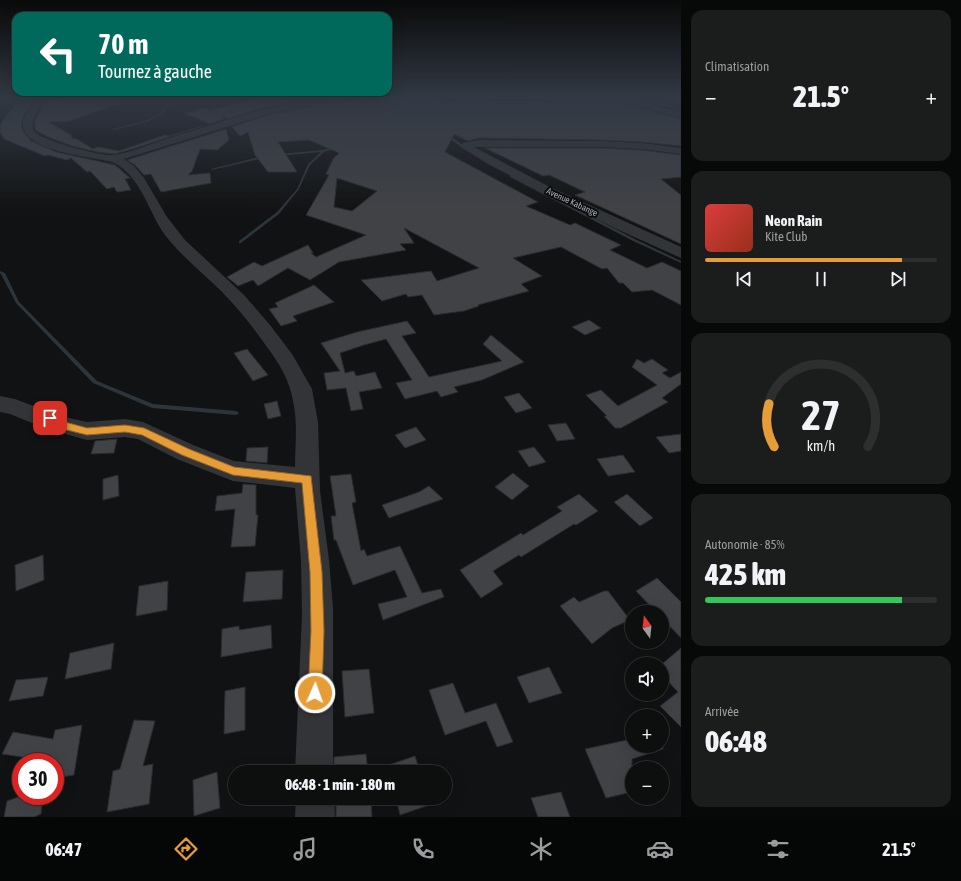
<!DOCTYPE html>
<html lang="fr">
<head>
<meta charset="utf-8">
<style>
  :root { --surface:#0d0e0e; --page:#1b1c1c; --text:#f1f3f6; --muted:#9a9c9e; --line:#2d2e2e; --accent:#e69d37 }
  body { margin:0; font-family:"Asap Condensed",sans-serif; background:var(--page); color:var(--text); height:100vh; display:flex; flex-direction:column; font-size:15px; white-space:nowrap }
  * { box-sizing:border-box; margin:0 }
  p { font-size:13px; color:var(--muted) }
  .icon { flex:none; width:22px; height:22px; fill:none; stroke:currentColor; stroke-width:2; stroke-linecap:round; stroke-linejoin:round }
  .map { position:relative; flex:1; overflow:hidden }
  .details { display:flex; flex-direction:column; gap:10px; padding:10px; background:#070808; width:280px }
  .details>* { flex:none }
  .banner { position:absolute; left:12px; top:12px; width:380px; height:84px; border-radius:12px; box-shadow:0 4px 16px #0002,0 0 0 1px var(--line); background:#00695c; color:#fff; overflow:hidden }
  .needle { width:26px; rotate:345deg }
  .controls { position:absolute; left:625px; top:605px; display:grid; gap:8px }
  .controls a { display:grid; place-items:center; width:44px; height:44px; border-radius:50%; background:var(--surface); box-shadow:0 4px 16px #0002,0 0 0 1px var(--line); font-size:20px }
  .speed { position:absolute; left:12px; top:753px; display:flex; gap:8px; font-size:20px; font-weight:700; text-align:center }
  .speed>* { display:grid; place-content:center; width:52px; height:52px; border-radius:50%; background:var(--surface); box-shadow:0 4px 16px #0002,0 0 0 1px var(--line); line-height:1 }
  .speed .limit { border:6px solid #d22; background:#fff; color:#111 }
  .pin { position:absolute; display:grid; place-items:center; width:34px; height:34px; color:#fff; margin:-17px; border-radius:8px; box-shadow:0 2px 6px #0006 }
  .me { position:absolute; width:44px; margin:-22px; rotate:2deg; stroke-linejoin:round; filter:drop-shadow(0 0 3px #0008) }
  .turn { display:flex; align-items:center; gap:14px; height:84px; padding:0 20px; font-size:18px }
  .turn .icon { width:52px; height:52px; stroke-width:2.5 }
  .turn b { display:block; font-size:28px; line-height:34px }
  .big { font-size:30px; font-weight:800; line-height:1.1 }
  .details .card { flex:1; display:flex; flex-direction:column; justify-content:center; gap:6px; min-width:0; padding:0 14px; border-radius:12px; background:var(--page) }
  .details .dial { align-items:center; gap:0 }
  .dial svg { height:104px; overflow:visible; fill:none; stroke:var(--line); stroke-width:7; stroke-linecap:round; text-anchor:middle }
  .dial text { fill:var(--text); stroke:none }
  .song { display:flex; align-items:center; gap:12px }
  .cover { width:48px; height:48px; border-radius:6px; background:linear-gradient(135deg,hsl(0 70% 55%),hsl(10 70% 35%)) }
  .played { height:4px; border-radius:2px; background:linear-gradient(90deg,var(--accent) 85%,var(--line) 85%) }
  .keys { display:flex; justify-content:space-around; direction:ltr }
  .heat { display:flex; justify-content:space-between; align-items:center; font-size:22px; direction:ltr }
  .charge { height:6px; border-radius:3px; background:linear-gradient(90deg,#34c759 85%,var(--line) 0) }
  .trip { position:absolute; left:228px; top:765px; width:224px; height:40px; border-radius:20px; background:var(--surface); box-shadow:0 4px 16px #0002,0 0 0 1px var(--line); font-weight:800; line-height:40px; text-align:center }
  .tabs { display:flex; height:64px; justify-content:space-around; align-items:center; background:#050606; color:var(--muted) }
  .tabs .icon { width:28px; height:28px }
  .tabs .active { color:var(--accent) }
  .tabs b { font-size:18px; color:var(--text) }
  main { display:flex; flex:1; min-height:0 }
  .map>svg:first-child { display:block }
</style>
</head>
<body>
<main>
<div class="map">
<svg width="681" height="817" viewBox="0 0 681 817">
  <rect width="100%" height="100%" fill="#111213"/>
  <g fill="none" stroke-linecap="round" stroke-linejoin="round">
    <g fill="#2c353b" fill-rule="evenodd">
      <path d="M185,98H188L166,107L162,114L147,122L113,130L112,129L145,121L160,114L164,107Z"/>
      <path d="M446,134H448L467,148V150H465L446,136Z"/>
      <path d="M336,146L337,148L324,152L310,165L299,189L279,214L241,243H239V241L277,212L297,189L308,164L321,152L279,156L278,154L323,150Z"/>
      <path d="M263,156L264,158L212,170L211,169Z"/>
      <path d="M510,175H512L635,239L681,261V263L633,241L510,177Z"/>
      <path d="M0,271L5,273L19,302L97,381L153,404L236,411L239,413L238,414L236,415L152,408L93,383L16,303L1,274L0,273Z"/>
    </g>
  </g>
  <g fill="#414246" stroke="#2c2c2f" fill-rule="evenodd">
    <path d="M84,98H128V100L69,121L49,122L71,135L72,139L75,138L93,149L98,147L119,151L165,135L169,136L203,126L132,149L114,154L98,152L72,146L48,137L35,130V119L47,100Z"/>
    <path d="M258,98H316L274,105L226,119L222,113L224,119L210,124L184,113L205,108L209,110Z"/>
    <path d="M374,98H434V100L456,102L458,99L554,102L546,98H612L614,101L681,119V146L642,142L600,140L479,138L468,141L454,134L445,152L538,202L526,206L570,225L575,223L621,245L610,250L647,268L662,262L681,271V305L652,290L632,292L623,283H619L607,268L602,269L561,247L513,258L542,276L521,284L529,291L478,305L479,306L464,311L434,315L422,295L408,297L406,294L382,301L361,280L431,271L437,281L479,268L404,228L414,243L400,244L406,250L339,262L310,280L288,268L258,286L253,280L238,286L227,277L254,262L262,266L308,245L313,253H311L316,257L366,235L306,215L329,175L326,174L333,159L339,153L309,140L278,142L297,172H268L255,155L248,132L240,136L232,127L268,115L340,101ZM337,178L377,191L352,211L334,207Z"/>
    <path d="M633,98H647L681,109V110Z"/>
    <path d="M34,100L24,115L21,125L23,131L31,141L56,152L115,165L130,178L125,179L131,190L117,192L114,187L107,189L90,171L87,172L71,158L67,160L48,155L45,156L4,139L0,132V125L10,111L19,101Z"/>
    <path d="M226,129L229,140L217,150L200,149L192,171L188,175L210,173L211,183L161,192L151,174L144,175L135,165L127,160Z"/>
    <path d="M485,148H600L642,150L681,155V177L661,179L681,195V244L575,195L585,192L549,175L543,176Z"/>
    <path d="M314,285L334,302L293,316L297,321L281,326L269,309L278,307L275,303Z"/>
    <path d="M589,320L601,328L585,335L572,327Z"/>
    <path d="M407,321L416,333L402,336L429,377L502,361L483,344L491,335L524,362L482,380L454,387L458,392L441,397L437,391L405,399L396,383L412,380L386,339L364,345L340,353L345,373L354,371L356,376L375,372L382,388L359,392L363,409L351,411L346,388L327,390L324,373L340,371L321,343L357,332Z"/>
    <path d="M247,349L268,375L253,381L234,353Z"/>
    <path d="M637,359L644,363L652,359L668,370L662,373L670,378L681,372V384L662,398L668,402L621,428H615L604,416H607L586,395L601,390L618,406L657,385L632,367Z"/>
    <path d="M519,393L532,408L516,413L504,397Z"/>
    <path d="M277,401L281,416L268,419L264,404Z"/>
    <path d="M566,423L575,439L557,441L548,425Z"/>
    <path d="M416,427L426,440L405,448L395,435Z"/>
    <path d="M681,434V451L669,453L656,437Z"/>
    <path d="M117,439L114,453L91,454L95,441Z"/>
    <path d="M268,447L267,463L246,461L247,448Z"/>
    <path d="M534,447L546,462L529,467L518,451Z"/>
    <path d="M623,455L635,472L608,476L597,459Z"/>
    <path d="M513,473L529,486L512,500L495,487Z"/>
    <path d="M351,474L356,502L352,503L361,551L364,549L367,556L400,546L422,593L441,589L444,597L383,620L378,604L407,597L395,570L353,585L336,540H334L331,516H336L330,476Z"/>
    <path d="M118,475L119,496L103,500V479Z"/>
    <path d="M243,484L256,485V515H258L255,546L231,547L235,509L215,511L217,496L242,493Z"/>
    <path d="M429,486L443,499L389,518L382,505L419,492Z"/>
    <path d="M579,494L598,511L576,525L574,524L521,557L519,555L493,571L503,584L481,598L460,570L521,533L523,535L562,511L557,507Z"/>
    <path d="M627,494L653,518L640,526L614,502Z"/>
    <path d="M43,555L44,580L16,591L15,565Z"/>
    <path d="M283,570L282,599L243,602L246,572Z"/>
    <path d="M657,578L681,602V638L662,618V612H656L636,591Z"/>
    <path d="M168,581L167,610L136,616L139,586Z"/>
    <path d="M604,591H608L630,620L612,628L592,644L560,606L574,597L579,602Z"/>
    <path d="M271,625L272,648L221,657L222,629L239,626V630Z"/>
    <path d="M114,643L111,669L65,679L70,653Z"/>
    <path d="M681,648V727L660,706L678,692L662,675V664Z"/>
    <path d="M549,667L562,693L529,703L517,677Z"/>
    <path d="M369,669L374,713L345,717L342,671Z"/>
    <path d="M48,677L43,696L9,701L16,680Z"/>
    <path d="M453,683L465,713L496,703L513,742L497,747L486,721L445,735L429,690Z"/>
    <path d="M245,687V730L224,734L225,691Z"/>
    <path d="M134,720L155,721L143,766L153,764L149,804L107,812L113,771L120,769Z"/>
    <path d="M82,725L74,775L55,778V762L2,754L13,732L53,739L55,730Z"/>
    <path d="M632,739V746H663V749L632,759V792L606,798L585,749Z"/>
    <path d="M366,754L368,772H334V757Z"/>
    <path d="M415,756L420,772H374V770Z"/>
    <path d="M217,772L220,808L194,816L193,780Z"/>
    <path d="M561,792L570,817H538L531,798Z"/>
    <path d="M21,796H43L41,814L34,817H4L7,801Z"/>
    <path d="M336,798H371L372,817H336Z"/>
    <path d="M396,798H444V800L400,815Z"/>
  </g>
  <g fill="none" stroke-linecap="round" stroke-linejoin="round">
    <g fill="#333438" fill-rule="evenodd">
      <path d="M38,98H46C41,106 28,121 34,131C39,140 103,157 114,155C129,153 148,145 163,140C220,123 283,98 342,98L338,101L268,114L124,159L134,166L144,178L167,217L185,240L244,295L270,325L292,354L312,389L318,422L320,491L329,560L333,608V772H295L302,615L301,560L295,488L233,481L177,459L138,439L125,437L87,440L55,431L45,425L32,423L10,414L0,412V396L15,399L36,407L50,410L69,418L87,422L125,419L143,422L193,445L234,461L295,467C295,445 298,423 293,401C290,381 279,363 267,347C253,327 238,308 221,291C202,272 181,256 165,235C149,213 142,180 118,165C111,160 100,160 92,158C74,155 38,149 27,135C16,123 30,108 38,98Z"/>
      <path d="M613,98H627L681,112V118L614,100Z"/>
      <path d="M479,140L600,141L642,143L681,148V154L642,149L600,147H474L550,187L681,247V258L621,231L541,192L488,164L461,147L463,143Z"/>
      <path d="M296,798H334L335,817H295Z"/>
    </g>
  </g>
  <linearGradient id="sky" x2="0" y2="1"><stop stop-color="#090a0a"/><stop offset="0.46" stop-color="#323944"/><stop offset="1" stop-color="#323944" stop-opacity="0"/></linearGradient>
  <rect width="681" height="212" fill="url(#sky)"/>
  <path fill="#e69d37" stroke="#966624" d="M50,415L65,422L87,428L125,425L144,428L189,449L234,467L311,476L322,572L324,631L322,693L320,698L315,700L310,698L308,693L311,631L310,572L302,483L233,475L182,455L142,435L125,432L87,435L59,428L46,418Z"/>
  <g text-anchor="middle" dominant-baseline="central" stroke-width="4" stroke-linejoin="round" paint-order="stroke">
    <g font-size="9" fill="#a4a9b3" stroke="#0d0d0e">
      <text transform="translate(572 202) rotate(25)">Avenue Kabange</text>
    </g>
  </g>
</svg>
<div class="controls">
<a><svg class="needle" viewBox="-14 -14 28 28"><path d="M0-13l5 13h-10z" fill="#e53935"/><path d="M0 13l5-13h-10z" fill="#9a9c9e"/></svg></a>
<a><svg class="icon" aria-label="sound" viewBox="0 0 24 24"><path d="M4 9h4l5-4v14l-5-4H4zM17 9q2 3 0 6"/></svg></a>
<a>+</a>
<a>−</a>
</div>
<div class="speed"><div class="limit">30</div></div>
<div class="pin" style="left:50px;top:418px;background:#d93025"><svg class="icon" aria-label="arrive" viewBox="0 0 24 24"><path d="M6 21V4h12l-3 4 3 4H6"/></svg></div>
<svg class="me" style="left:315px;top:693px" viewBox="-20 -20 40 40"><circle r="17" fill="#e69d37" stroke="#fff" stroke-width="3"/><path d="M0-11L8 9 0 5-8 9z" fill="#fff"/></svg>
<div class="trip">06:48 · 1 min · 180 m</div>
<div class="banner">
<div class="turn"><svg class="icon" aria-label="left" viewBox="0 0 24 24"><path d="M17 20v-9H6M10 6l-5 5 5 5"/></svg><div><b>70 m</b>Tournez à gauche</div></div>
</div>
</div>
<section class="details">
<div class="card"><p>Climatisation</p>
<div class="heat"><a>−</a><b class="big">21.5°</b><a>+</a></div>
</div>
<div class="card">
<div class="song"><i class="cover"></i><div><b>Neon Rain</b><p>Kite Club</p></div></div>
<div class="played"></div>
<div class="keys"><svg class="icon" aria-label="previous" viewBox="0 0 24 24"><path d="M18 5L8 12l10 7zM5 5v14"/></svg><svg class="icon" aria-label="pause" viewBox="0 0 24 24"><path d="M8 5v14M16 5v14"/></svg><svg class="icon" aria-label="next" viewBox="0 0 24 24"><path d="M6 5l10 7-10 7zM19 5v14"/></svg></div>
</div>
<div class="card dial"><svg viewBox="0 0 100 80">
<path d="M14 69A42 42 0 1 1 86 69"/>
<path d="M14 69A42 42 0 0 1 10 36" stroke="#e69d37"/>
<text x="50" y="56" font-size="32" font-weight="700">27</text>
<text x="50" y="72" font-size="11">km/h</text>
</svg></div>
<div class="card"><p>Autonomie · 85%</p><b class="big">425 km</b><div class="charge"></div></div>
<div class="card"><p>Arrivée</p><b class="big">06:48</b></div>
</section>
</main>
<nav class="tabs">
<b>06:47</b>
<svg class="icon active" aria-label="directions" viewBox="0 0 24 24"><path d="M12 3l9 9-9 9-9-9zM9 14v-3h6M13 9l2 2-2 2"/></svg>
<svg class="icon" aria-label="music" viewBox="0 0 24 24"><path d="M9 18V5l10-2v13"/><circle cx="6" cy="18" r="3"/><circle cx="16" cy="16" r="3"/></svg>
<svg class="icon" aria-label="phone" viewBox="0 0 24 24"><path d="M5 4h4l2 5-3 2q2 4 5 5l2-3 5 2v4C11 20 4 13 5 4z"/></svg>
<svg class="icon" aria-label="climate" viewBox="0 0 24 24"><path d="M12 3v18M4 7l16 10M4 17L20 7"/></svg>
<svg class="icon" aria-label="car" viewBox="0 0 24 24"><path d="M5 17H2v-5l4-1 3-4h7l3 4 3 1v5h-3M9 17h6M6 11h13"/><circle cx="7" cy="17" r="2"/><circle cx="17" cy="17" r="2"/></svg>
<svg class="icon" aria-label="filters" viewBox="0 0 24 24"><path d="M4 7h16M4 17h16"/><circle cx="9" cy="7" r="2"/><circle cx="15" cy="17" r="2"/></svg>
<b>21.5°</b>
</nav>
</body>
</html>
